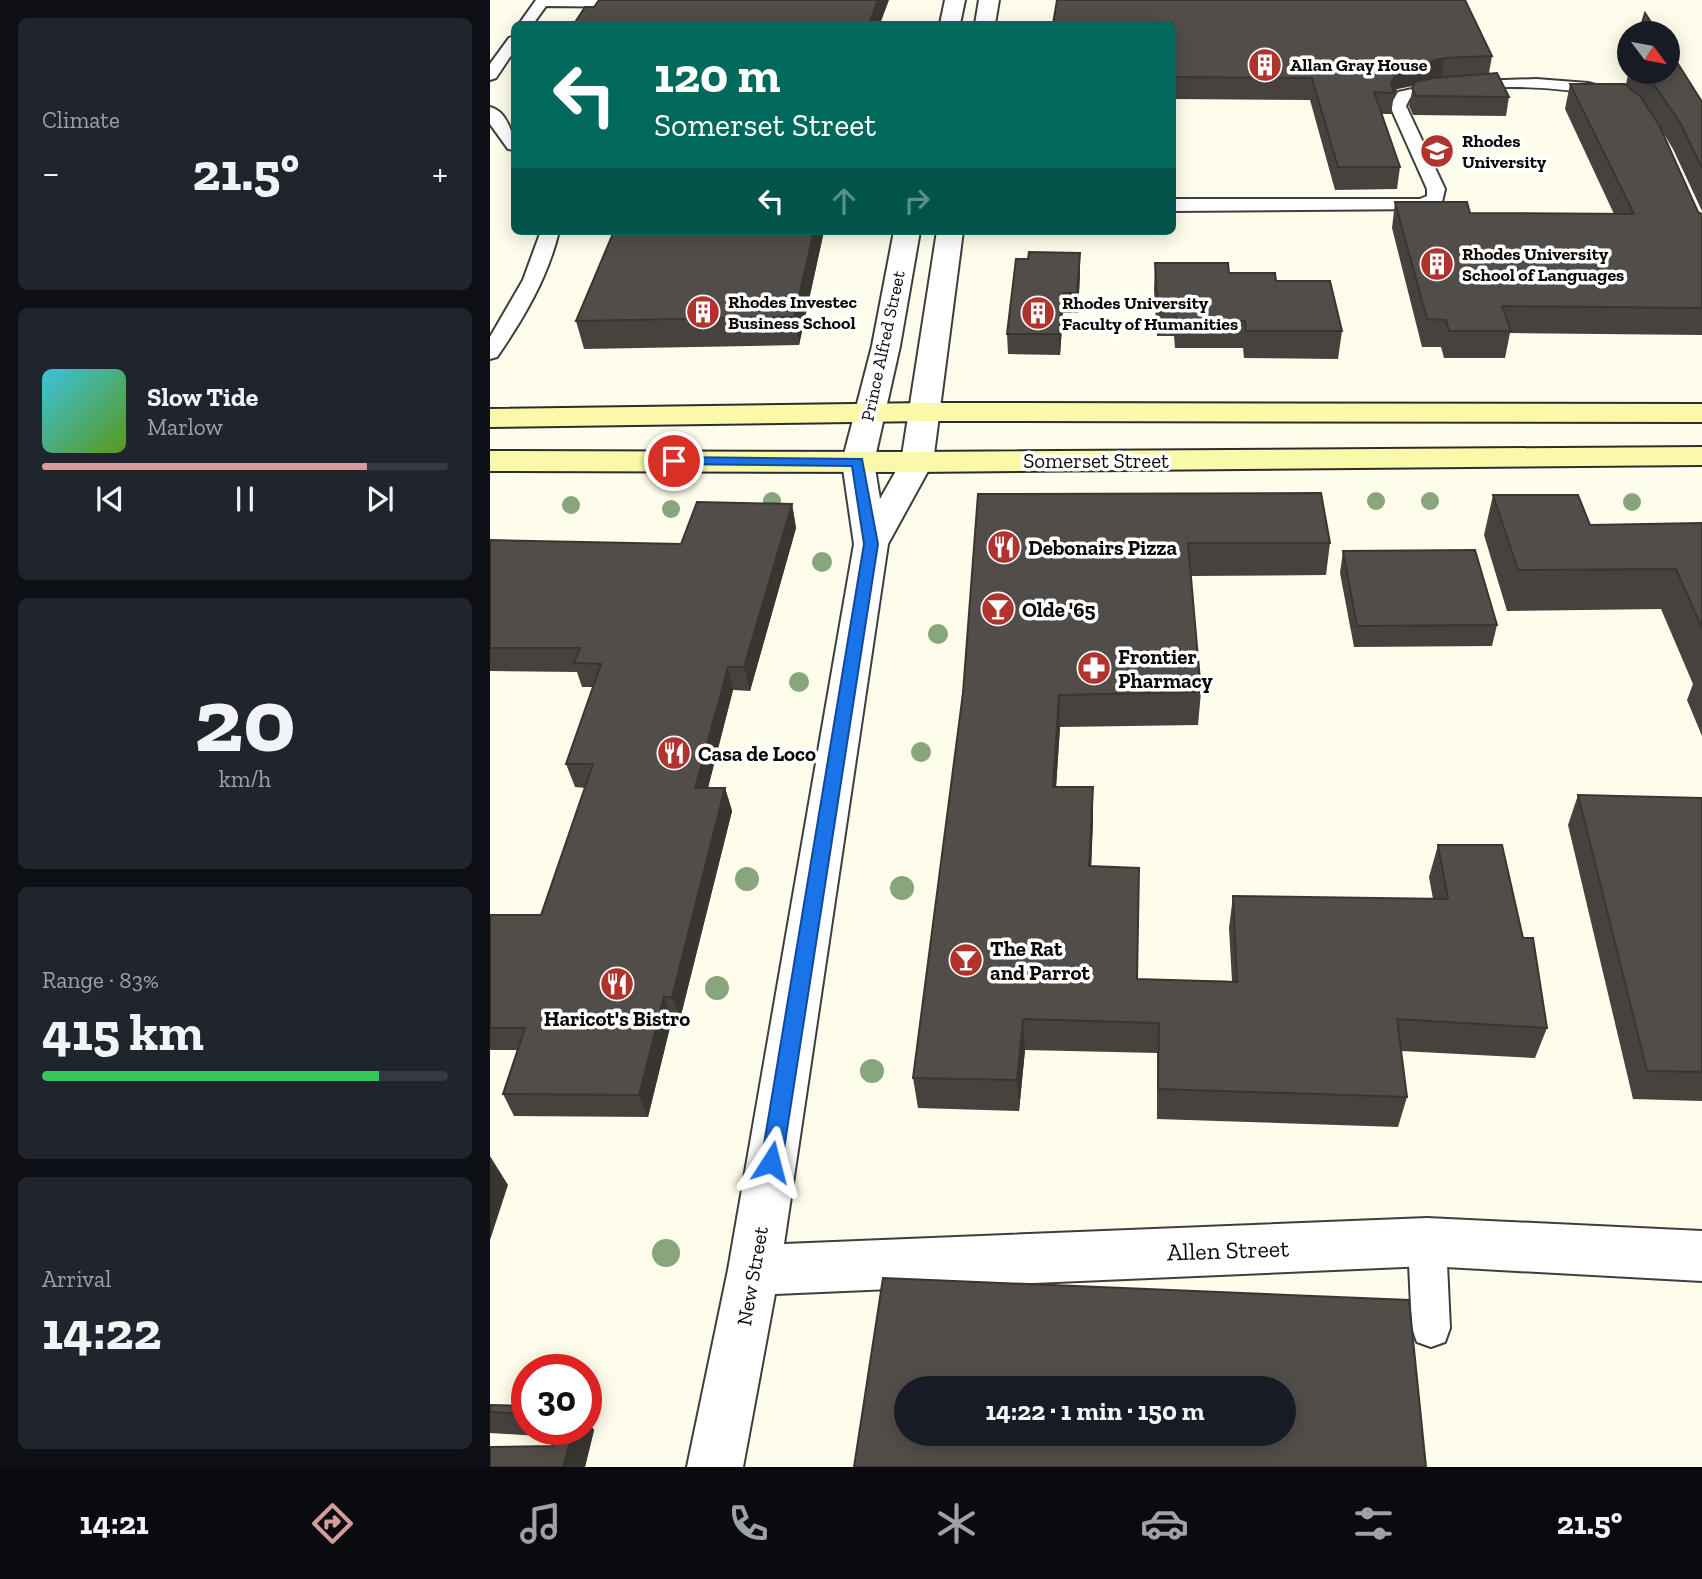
<!DOCTYPE html>
<html lang="en">
<head>
<meta charset="utf-8">
<style>
  :root { --surface:#171b24; --page:#20242c; --text:#f1f3f6; --muted:#9ea1a6; --line:#363941; --accent:#d49d9c }
  body { margin:0; font-family:"Zilla Slab",serif; background:var(--page); color:var(--text); height:100vh; display:flex; flex-direction:column; font-size:26px; white-space:nowrap }
  * { box-sizing:border-box; margin:0 }
  p { font-size:23px; color:var(--muted) }
  .icon { flex:none; width:38px; height:38px; fill:none; stroke:currentColor; stroke-width:2; stroke-linecap:round; stroke-linejoin:round }
  .map { position:relative; flex:1; overflow:hidden }
  .drawer { display:flex; flex-direction:column; gap:18px; padding:18px; background:#0d0f14; width:490px }
  .drawer>* { flex:none }
  .top-card { position:absolute; left:21px; top:21px; width:665px; height:214px; border-radius:10px; box-shadow:0 4px 18px #0003; background:#00695c; color:#fff; overflow:hidden }
  .needle { width:46px; rotate:122deg }
  .tools { position:absolute; left:1127px; top:21px; display:grid; gap:14px }
  .tools a { display:grid; place-items:center; width:63px; height:63px; border-radius:50%; background:var(--surface); box-shadow:0 4px 18px #0003; font-size:35px }
  .speed { position:absolute; left:21px; top:1354px; display:flex; gap:14px; font-size:35px; font-weight:700; text-align:center }
  .speed>* { display:grid; place-content:center; width:91px; height:91px; border-radius:50%; background:var(--surface); box-shadow:0 4px 18px #0003; line-height:1 }
  .speed .limit { border:10px solid #d22; background:#fff; color:#111 }
  .pin { position:absolute; display:grid; place-items:center; width:60px; height:60px; color:#fff; margin:-30px; border:4px solid #fff; border-radius:50%; box-shadow:0 2px 7px #0007 }
  .me { position:absolute; width:77px; margin:-38px; rotate:9deg; stroke-linejoin:round; filter:drop-shadow(0 0 5px #0008) }
  .turn { display:flex; align-items:center; gap:24px; height:147px; padding:0 28px; font-size:32px }
  .turn .icon { width:91px; height:91px; stroke-width:2.5 }
  .turn b { display:block; font-size:49px; line-height:60px }
  .lanes { display:flex; align-items:center; height:66px; padding:0 28px; background:#0003; justify-content:center; gap:35px; direction:ltr }
  .lanes .off { opacity:.35 }
  .big { font-size:52px; font-weight:800; line-height:1.1 }
  .drawer .tile { flex:1; display:flex; flex-direction:column; justify-content:center; gap:10px; min-width:0; padding:0 24px; border-radius:10px; background:var(--page) }
  .drawer .dial { align-items:center; gap:0 }
  .dial b { font-size:91px; line-height:1 }
  .song { display:flex; align-items:center; gap:21px }
  .cover { width:84px; height:84px; border-radius:10px; background:linear-gradient(135deg,hsl(190 70% 55%),hsl(90 70% 35%)) }
  .played { height:7px; border-radius:4px; background:linear-gradient(90deg,var(--accent) 80%,var(--line) 80%) }
  .keys { display:flex; justify-content:space-around; direction:ltr }
  .heat { display:flex; justify-content:space-between; align-items:center; font-size:38px; direction:ltr }
  .charge { height:10px; border-radius:5px; background:linear-gradient(90deg,#34c759 83%,var(--line) 0) }
  .trip { position:absolute; left:404px; top:1376px; width:402px; height:70px; border-radius:35px; background:var(--surface); box-shadow:0 4px 18px #0003; font-weight:800; line-height:70px; text-align:center }
  .dock { display:flex; height:112px; justify-content:space-around; align-items:center; background:#090b0e; color:var(--muted) }
  .dock .icon { width:49px; height:49px }
  .dock .active { color:var(--accent) }
  .dock b { font-size:32px; color:var(--text) }
  main { display:flex; flex:1; min-height:0 }
  .map>svg:first-child { display:block }
</style>
</head>
<body>
<main>
<section class="drawer">
<div class="tile"><p>Climate</p>
<div class="heat"><a>−</a><b class="big">21.5°</b><a>+</a></div>
</div>
<div class="tile">
<div class="song"><i class="cover"></i><div><b>Slow Tide</b><p>Marlow</p></div></div>
<div class="played"></div>
<div class="keys"><svg class="icon" aria-label="previous" viewBox="0 0 24 24"><path d="M18 5L8 12l10 7zM5 5v14"/></svg><svg class="icon" aria-label="pause" viewBox="0 0 24 24"><path d="M8 5v14M16 5v14"/></svg><svg class="icon" aria-label="next" viewBox="0 0 24 24"><path d="M6 5l10 7-10 7zM19 5v14"/></svg></div>
</div>
<div class="tile dial"><b>20</b><p>km/h</p></div>
<div class="tile"><p>Range · 83%</p><b class="big">415 km</b><div class="charge"></div></div>
<div class="tile"><p>Arrival</p><b class="big">14:22</b></div>
</section>
<div class="map">
<svg width="1212" height="1467" viewBox="0 0 1212 1467">
  <rect width="100%" height="100%" fill="#fefcea"/>
  <g fill="none" stroke-linecap="round" stroke-linejoin="round">
    <g stroke="#3e3e3e" stroke-width="4">
      <g id="service">
        <path d="M46,0H150L152,3L145,7L56,6L43,24H29Z"/>
        <path d="M24,36V51L6,78L0,80V64L19,38Z"/>
        <path d="M1046,79L1098,83L1121,89L1123,92L1115,97C1059,83 977,84 920,98L916,106L955,189L952,202L940,209L682,211V199H930L937,196V189L900,106L908,92L955,82Z"/>
        <path d="M0,107C17,111 24,135 24,150L18,149L0,124Z"/>
        <path d="M51,231H69C58,277 34,318 7,357L0,359V337L33,280Z"/>
        <path d="M937,1224L950,1229L956,1242L960,1328L955,1342L941,1347L927,1342L922,1328L918,1242L924,1229Z"/>
      </g>
    </g>
    <g stroke="#3e3e3e" stroke-width="4">
      <g id="minor">
        <path d="M455,0H475L470,24H450Z"/>
        <path d="M489,0H509L505,24H485Z"/>
        <path d="M404,231H430L410,346L384,462L390,499L411,462L447,231H473L443,462L398,544L294,1244L937,1218L1212,1231V1281L937,1266L285,1294L253,1467H197L238,1270L364,544L352,462L382,346Z"/>
      </g>
    </g>
    <g stroke="#2d2d2d" stroke-width="4">
      <g id="secondary">
        <path d="M436,403L1212,404V422L436,421L0,427V409Z"/>
        <path d="M1212,447V465L427,472L0,471V451L427,452Z"/>
      </g>
    </g>
    <use href="#service" fill="#fff" fill-rule="evenodd"/>
    <use href="#minor" fill="#fff" fill-rule="evenodd"/>
    <use href="#secondary" fill="#faf9a9" fill-rule="evenodd"/>
  </g>
  <g fill="#88a57b">
    <circle cx="282" cy="501" r="9"/>
    <circle cx="886" cy="501" r="9"/>
    <circle cx="940" cy="501" r="9"/>
    <circle cx="1142" cy="502" r="9"/>
    <circle cx="81" cy="505" r="9"/>
    <circle cx="181" cy="509" r="9"/>
    <circle cx="332" cy="562" r="10"/>
    <circle cx="448" cy="634" r="10"/>
    <circle cx="309" cy="682" r="10"/>
    <circle cx="431" cy="752" r="10"/>
    <circle cx="257" cy="879" r="12"/>
    <circle cx="412" cy="888" r="12"/>
    <circle cx="227" cy="988" r="12"/>
    <circle cx="382" cy="1071" r="12"/>
    <circle cx="176" cy="1253" r="14"/>
  </g>
  <g fill="#47423e">
    <path d="M682,24L1002,56L999,73L1019,97L1016,116L923,115L919,106L923,86L907,89L904,95L901,114H892L910,167L907,189L845,190L820,100L682,99Z"/>
    <path d="M1139,70V72H1178L1212,102V211L1183,149L1171,129L1208,212L1212,214V335L1020,333L1015,358H954L951,347H932L902,228L905,202L980,213L1124,214L1075,109L1080,84H1136Z"/>
    <path d="M334,231L309,345L94,349L86,321Z"/>
    <path d="M590,253V273L588,313H573L570,355L518,354L517,334L538,259Z"/>
    <path d="M665,263L739,273L786,281L852,331L848,359L754,358L753,348H685L684,336H667L664,290Z"/>
    <path d="M488,494L840,543L836,575L701,576L711,692L708,725L570,727L566,787L603,820L601,866L647,979L742,981L739,928L743,896L943,899L939,877L948,845L1033,938L1057,1028L1045,1058L911,1051L917,1097L908,1127L667,1119V1053L535,1050L529,1111L428,1108L423,1078L473,693Z"/>
    <path d="M1003,495L1100,525L1212,523V736L1197,700L1203,684L1171,609L1017,611L994,535Z"/>
    <path d="M302,504L306,528L260,691L243,690L218,788H235L242,811L190,1019H182L158,1117L24,1116L13,1094L27,1050H0V919L51,915L95,788L85,787L76,764L103,687H92L87,672L0,671V540L191,544Z"/>
    <path d="M853,551L1007,625L1002,646L864,647L850,573Z"/>
    <path d="M1088,795L1212,798V1101L1143,1099L1078,825Z"/>
    <path d="M0,1405L37,1406V1430H96V1419L104,1430L95,1467H0L63,1446L61,1441L49,1436L0,1433Z"/>
  </g>
  <g fill="#393632">
    <path d="M388,0H399L390,24H379Z"/>
    <path d="M955,58L951,79L907,89L904,95V93L901,83L911,68Z"/>
    <path d="M324,231H334L309,345L304,317Z"/>
    <path d="M590,253V273L588,313L587,293Z"/>
    <path d="M573,293V313L570,355L569,334Z"/>
    <path d="M302,504L306,528L260,691L254,667Z"/>
    <path d="M238,667L243,690L212,811L205,788Z"/>
    <path d="M569,695L570,727L564,819L563,787Z"/>
    <path d="M603,787V820L600,899L599,866Z"/>
    <path d="M235,788L242,811L190,1019L182,997Z"/>
    <path d="M174,997L182,1019L158,1117L149,1095Z"/>
    <path d="M533,1019L535,1050L529,1111L527,1080Z"/>
    <path d="M0,1156L18,1185L0,1240Z"/>
    <path d="M96,1419L104,1430L95,1467H73L83,1430H96Z"/>
  </g>
  <g fill="#524d48" stroke="#393632" stroke-width="2" fill-rule="evenodd">
    <path d="M109,0H388L379,24H84L95,7H104Z"/>
    <path d="M567,0H975L1002,56L955,58L911,68L901,83L904,93L884,92L910,167H848L822,78L682,77V24H563Z"/>
    <path d="M1155,13L1168,33H1149Z"/>
    <path d="M1178,48L1212,102V168L1191,124L1159,77L1149,72H1178Z"/>
    <path d="M1007,73L1019,97L926,96L922,88L925,82L944,78Z"/>
    <path d="M1080,84H1135L1151,97L1170,127L1208,212L1212,214V308L1012,306L1021,331H959L956,320L937,319L905,202H977L980,213L1144,214Z"/>
    <path d="M124,231H324L304,317L86,321Z"/>
    <path d="M539,252L590,253L587,293H573L569,334H517L526,259H538Z"/>
    <path d="M665,263H738L739,273H785L786,281H840L852,331H756L755,321H686L685,309H668Z"/>
    <path d="M831,493L840,543H698L711,692L569,695L563,787H603L599,866L649,868L647,979L747,982L743,896L958,899L948,845H1012L1033,938H1043L1057,1028L907,1019L917,1097L668,1089L669,1023L533,1019L527,1080L423,1078L473,693L488,494Z"/>
    <path d="M1003,495H1088L1100,525L1212,523V628L1186,569L1028,570Z"/>
    <path d="M207,502L302,504L254,667H238L205,788H235L182,997H174L149,1095L13,1094L35,1028H0V919L1,915H51L103,764H76L111,664L84,663L90,648H0V540L191,544Z"/>
    <path d="M985,550L1007,625L867,626L853,551Z"/>
    <path d="M1088,795L1212,798V1072L1157,1071Z"/>
    <path d="M393,1278L919,1300L936,1467H364ZM416,1388H794V1433H416Z"/>
    <path d="M0,1405L37,1406V1415L32,1414L0,1412Z"/>
    <path d="M56,1430H83L73,1467H0V1447L63,1446Z"/>
  </g>
  <path fill="#1a73e8" stroke="#114b97" stroke-width="2" d="M184,457L372,459L388,544L292,1162L289,1169L281,1172L274,1169L271,1162L374,544L362,466L179,464L177,461Z"/>
  <defs>
    <g id="building-disc" transform="scale(1.75)"><circle r="9.5" fill="#b1332d" stroke="#fff"/><path d="M-4-6H4V6H1V3H-1V6H-4ZM-2.5-4.3h1.7v1.8h-1.7ZM.8-4.3h1.7v1.8H.8ZM-2.5-1h1.7V.8h-1.7ZM.8-1h1.7V.8H.8Z" fill="#fff"/></g>
    <g id="university-disc" transform="scale(1.75)"><circle r="9.5" fill="#b1332d" stroke="#fff"/><path d="M0-5L7-2L0 1L-7-2ZM-4 1L0 2.5L4 1V4Q0 6-4 4Z" fill="#fff"/></g>
    <g id="restaurant-disc" transform="scale(1.75)"><circle r="9.5" fill="#b1332d" stroke="#fff"/><path d="M-5-6h1v4h1v-4h1v4h1v-4h1v5L-1.5 .5V6h-2V.5L-5-1ZM5-6V6H3V1.5H1.5Q1.5-4 5-6Z" fill="#fff"/></g>
    <g id="bar-disc" transform="scale(1.75)"><circle r="9.5" fill="#b1332d" stroke="#fff"/><path d="M-6-5H6L.8 .8V4.5H3.5V6h-7V4.5H-.8V.8Z" fill="#fff"/></g>
    <g id="pharmacy-disc" transform="scale(1.75)"><circle r="9.5" fill="#b1332d" stroke="#fff"/><path d="M-2-6h4v4h4v4h-4v4h-4v-4h-4v-4h4Z" fill="#fff"/></g>
  </defs>
  <g fill-rule="evenodd">
    <use href="#building-disc" x="775" y="65"/>
    <use href="#university-disc" x="947" y="151"/>
    <use href="#building-disc" x="947" y="264"/>
    <use href="#building-disc" x="213" y="312"/>
    <use href="#building-disc" x="548" y="313"/>
    <use href="#restaurant-disc" x="514" y="547"/>
    <use href="#bar-disc" x="508" y="609"/>
    <use href="#pharmacy-disc" x="604" y="668"/>
    <use href="#restaurant-disc" x="184" y="753"/>
    <use href="#bar-disc" x="476" y="960"/>
    <use href="#restaurant-disc" x="127" y="984"/>
  </g>
  <g text-anchor="middle" dominant-baseline="central" stroke-width="7" stroke-linejoin="round" paint-order="stroke">
    <g font-size="18" font-weight="bold" fill="#0b0b0b" stroke="#fff" text-anchor="start">
      <text x="800" y="65">Allan Gray House</text>
      <text x="972" y="141">Rhodes<tspan x="972" dy="21">University</tspan></text>
      <text x="972" y="254">Rhodes University<tspan x="972" dy="21">School of Languages</tspan></text>
      <text x="238" y="302">Rhodes Investec<tspan x="238" dy="21">Business School</tspan></text>
      <text x="572" y="303">Rhodes University<tspan x="572" dy="21">Faculty of Humanities</tspan></text>
    </g>
    <g font-size="18" fill="#0b0b0b" stroke="#fff">
      <text transform="translate(393 346) rotate(-78)">Prince Alfred Street</text>
    </g>
    <g font-size="21" fill="#0b0b0b" stroke="#fff">
      <text x="606" y="460">Somerset Street</text>
      <text transform="translate(262 1276) rotate(-80)">New Street</text>
    </g>
    <g font-size="21" font-weight="bold" fill="#0b0b0b" stroke="#fff" text-anchor="start">
      <text x="538" y="547">Debonairs Pizza</text>
      <text x="532" y="609">Olde '65</text>
      <text x="628" y="656">Frontier<tspan x="628" dy="24">Pharmacy</tspan></text>
      <text x="208" y="753">Casa de Loco</text>
      <text x="500" y="948">The Rat<tspan x="500" dy="24">and Parrot</tspan></text>
      <text x="127" y="1018" text-anchor="middle">Haricot's Bistro</text>
    </g>
    <g font-size="24" fill="#0b0b0b" stroke="#fff">
      <text transform="translate(738 1250) rotate(-2)">Allen Street</text>
    </g>
  </g>
</svg>
<div class="tools">
<a><svg class="needle" viewBox="-14 -14 28 28"><path d="M0-13l5 13h-10z" fill="#e53935"/><path d="M0 13l5-13h-10z" fill="#9ea1a6"/></svg></a>
</div>
<div class="speed"><div class="limit">30</div></div>
<div class="pin" style="left:184px;top:461px;background:#d93025"><svg class="icon" aria-label="arrive" viewBox="0 0 24 24"><path d="M6 21V4h12l-3 4 3 4H6"/></svg></div>
<svg class="me" style="left:281px;top:1162px" viewBox="-20 -20 40 40"><path d="M0-17L14 15 0 8-14 15z" fill="#1a73e8" stroke="#fff" stroke-width="4"/></svg>
<div class="trip">14:22 · 1 min · 150 m</div>
<div class="top-card">
<div class="turn"><svg class="icon" aria-label="left" viewBox="0 0 24 24"><path d="M17 20v-9H6M10 6l-5 5 5 5"/></svg><div><b>120 m</b>Somerset Street</div></div>
<div class="lanes"><svg class="icon" aria-label="left" viewBox="0 0 24 24"><path d="M17 20v-9H6M10 6l-5 5 5 5"/></svg><svg class="icon off" aria-label="ahead" viewBox="0 0 24 24"><path d="M12 20V5M6 11l6-6 6 6"/></svg><svg class="icon off" aria-label="right" viewBox="0 0 24 24"><path d="M7 20v-9h11M14 6l5 5-5 5"/></svg></div>
</div>
</div>
</main>
<nav class="dock">
<b>14:21</b>
<svg class="icon active" aria-label="directions" viewBox="0 0 24 24"><path d="M12 3l9 9-9 9-9-9zM9 14v-3h6M13 9l2 2-2 2"/></svg>
<svg class="icon" aria-label="music" viewBox="0 0 24 24"><path d="M9 18V5l10-2v13"/><circle cx="6" cy="18" r="3"/><circle cx="16" cy="16" r="3"/></svg>
<svg class="icon" aria-label="phone" viewBox="0 0 24 24"><path d="M5 4h4l2 5-3 2q2 4 5 5l2-3 5 2v4C11 20 4 13 5 4z"/></svg>
<svg class="icon" aria-label="climate" viewBox="0 0 24 24"><path d="M12 3v18M4 7l16 10M4 17L20 7"/></svg>
<svg class="icon" aria-label="car" viewBox="0 0 24 24"><path d="M5 17H2v-5l4-1 3-4h7l3 4 3 1v5h-3M9 17h6M6 11h13"/><circle cx="7" cy="17" r="2"/><circle cx="17" cy="17" r="2"/></svg>
<svg class="icon" aria-label="filters" viewBox="0 0 24 24"><path d="M4 7h16M4 17h16"/><circle cx="9" cy="7" r="2"/><circle cx="15" cy="17" r="2"/></svg>
<b>21.5°</b>
</nav>
</body>
</html>
